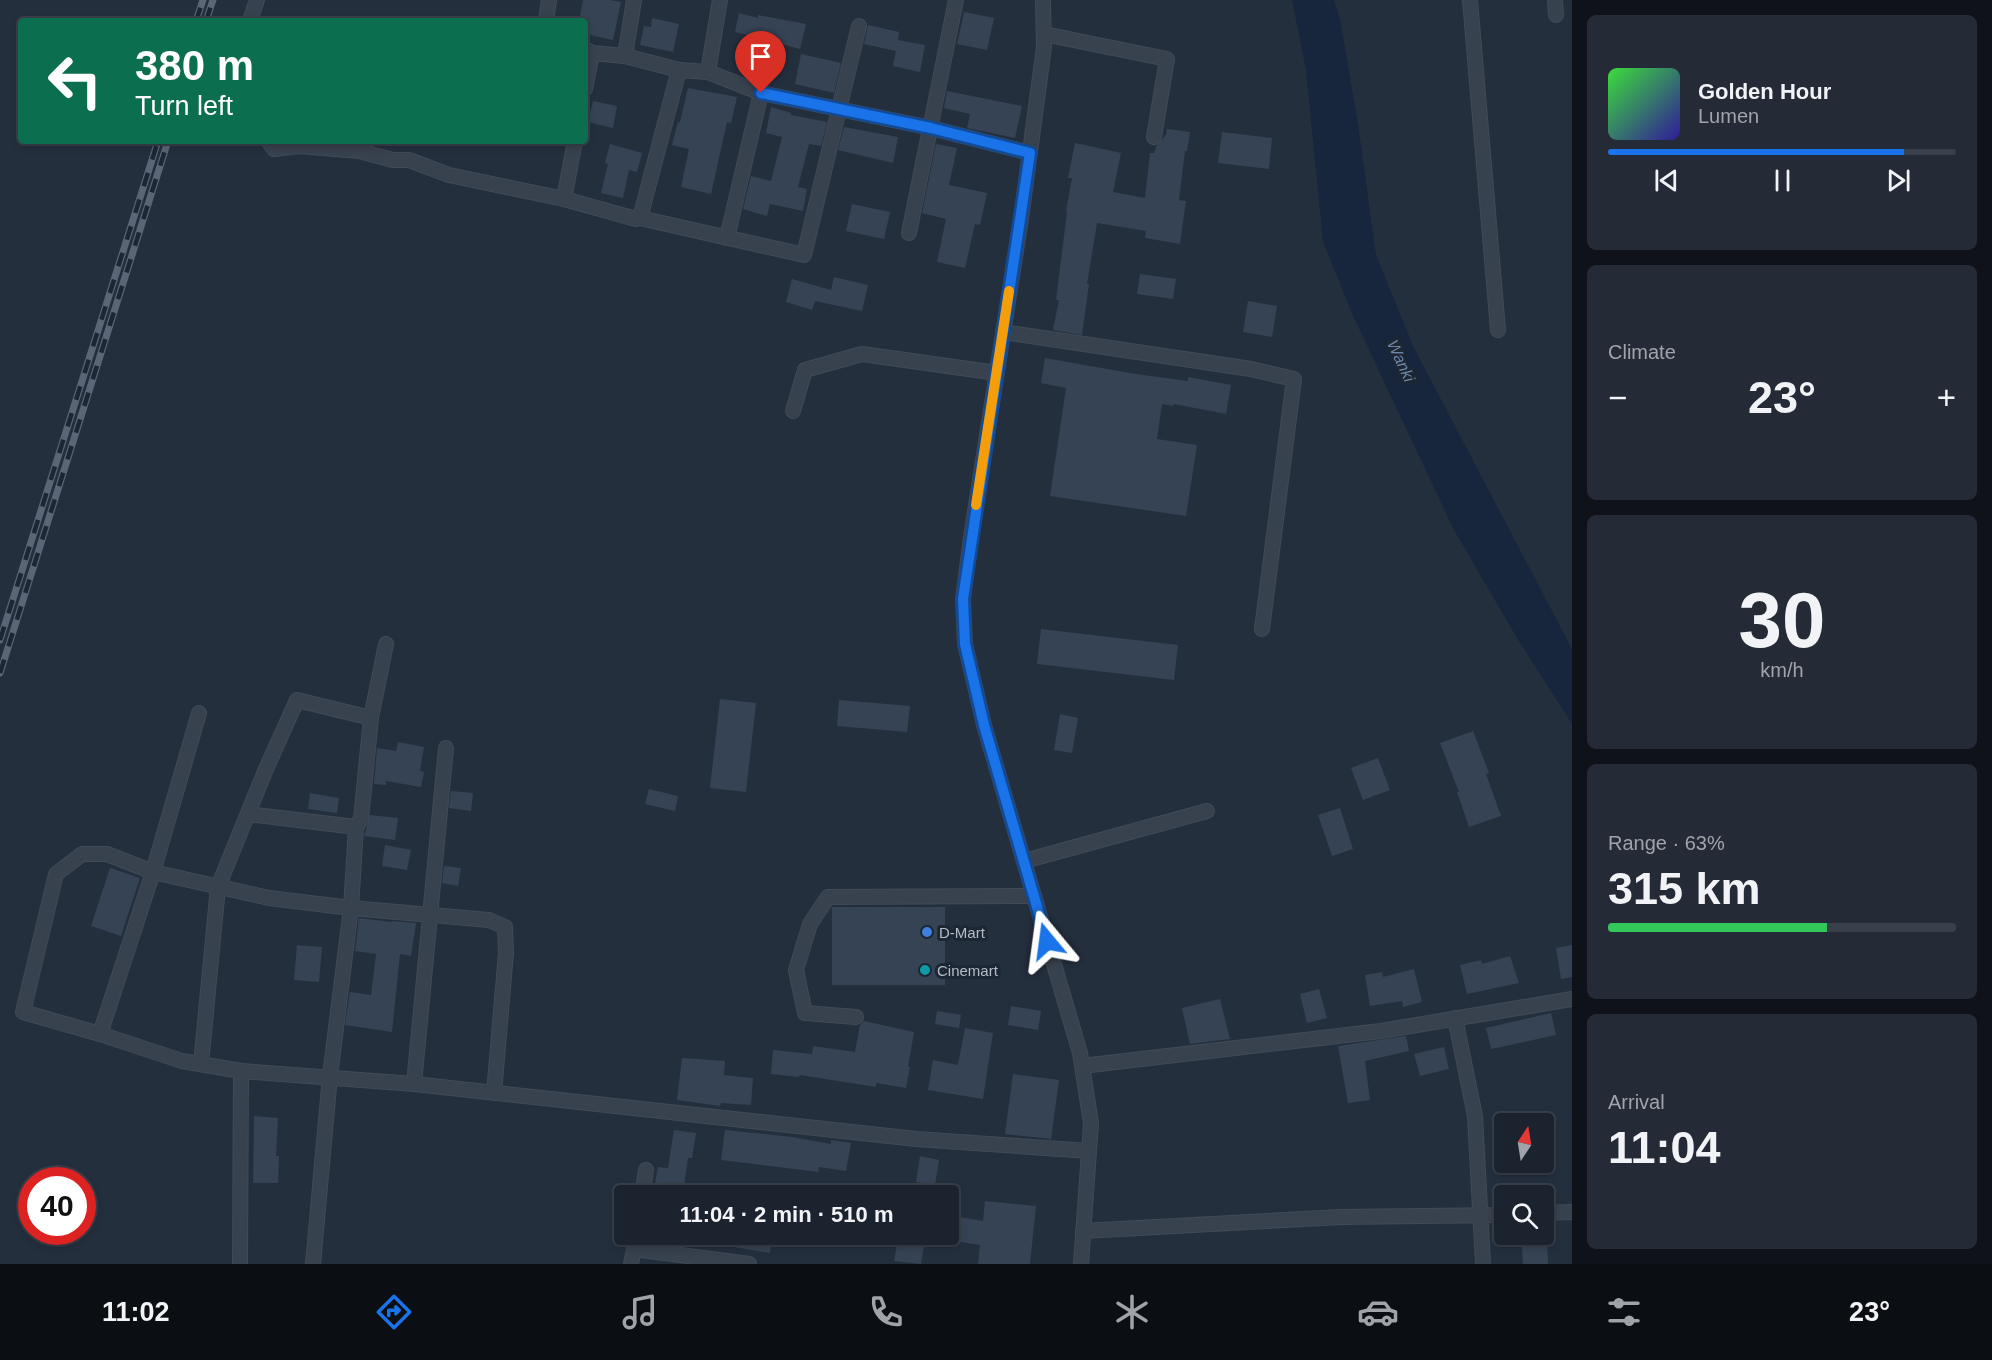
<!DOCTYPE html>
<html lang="en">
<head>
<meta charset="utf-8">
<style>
  :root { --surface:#1b232e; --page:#242b36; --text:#f1f3f6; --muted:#a0a4aa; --line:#39404a; --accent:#1a73e8 }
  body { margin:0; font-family:Helvetica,sans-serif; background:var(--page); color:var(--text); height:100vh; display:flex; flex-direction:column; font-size:22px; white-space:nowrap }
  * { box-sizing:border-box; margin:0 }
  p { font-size:20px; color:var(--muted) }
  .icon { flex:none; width:33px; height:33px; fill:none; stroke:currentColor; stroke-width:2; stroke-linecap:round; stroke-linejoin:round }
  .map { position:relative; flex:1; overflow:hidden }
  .details { display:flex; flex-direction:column; gap:15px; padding:15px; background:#0f1319; width:420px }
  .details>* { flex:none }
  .banner { position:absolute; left:18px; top:18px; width:570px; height:126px; border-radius:6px; box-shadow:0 3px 9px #0003,0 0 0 2px var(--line); background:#0b6e4f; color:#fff; overflow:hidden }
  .needle { width:39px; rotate:12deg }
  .fabs { position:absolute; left:1494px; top:1113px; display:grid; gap:12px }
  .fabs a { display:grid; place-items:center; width:60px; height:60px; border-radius:6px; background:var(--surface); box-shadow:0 3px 9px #0003,0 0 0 2px var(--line); font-size:30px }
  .speed { position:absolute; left:18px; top:1167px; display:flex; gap:12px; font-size:30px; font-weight:700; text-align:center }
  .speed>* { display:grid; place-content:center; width:78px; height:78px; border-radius:50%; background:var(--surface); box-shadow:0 3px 9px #0003,0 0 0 2px var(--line); line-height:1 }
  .speed .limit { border:9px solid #d22; background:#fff; color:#111 }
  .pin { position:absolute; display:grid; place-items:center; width:51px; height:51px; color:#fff; margin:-62px -26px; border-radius:50% 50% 50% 0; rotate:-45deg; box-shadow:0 0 6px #0007 }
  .pin .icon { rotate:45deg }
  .me { position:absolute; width:66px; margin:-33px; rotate:344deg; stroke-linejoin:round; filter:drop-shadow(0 0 4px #0008) }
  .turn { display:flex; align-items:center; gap:21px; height:126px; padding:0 18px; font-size:27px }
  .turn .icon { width:78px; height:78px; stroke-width:2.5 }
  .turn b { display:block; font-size:42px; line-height:51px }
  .big { font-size:45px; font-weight:700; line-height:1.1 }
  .details .card { flex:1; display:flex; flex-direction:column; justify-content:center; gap:9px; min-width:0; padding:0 21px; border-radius:9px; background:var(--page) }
  .details .dial { align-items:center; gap:0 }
  .dial b { font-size:78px; line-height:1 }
  .song { display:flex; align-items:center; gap:18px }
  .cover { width:72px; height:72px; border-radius:9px; background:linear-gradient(135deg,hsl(120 70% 55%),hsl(250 70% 35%)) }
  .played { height:6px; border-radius:3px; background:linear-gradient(90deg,var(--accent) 85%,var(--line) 85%) }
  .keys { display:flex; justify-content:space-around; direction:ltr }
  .heat { display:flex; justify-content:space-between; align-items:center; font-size:33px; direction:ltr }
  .charge { height:9px; border-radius:4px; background:linear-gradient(90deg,#34c759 63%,var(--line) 0) }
  .trip { position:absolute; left:614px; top:1185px; width:345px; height:60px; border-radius:6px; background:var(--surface); box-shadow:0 3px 9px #0003,0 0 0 2px var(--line); font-weight:700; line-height:60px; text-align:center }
  .menu { display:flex; height:96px; justify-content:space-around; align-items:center; background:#0b0e12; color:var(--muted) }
  .menu .icon { width:42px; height:42px }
  .menu .selected { color:var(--accent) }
  .menu b { font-size:27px; color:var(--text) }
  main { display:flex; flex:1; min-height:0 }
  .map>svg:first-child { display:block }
</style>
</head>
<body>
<main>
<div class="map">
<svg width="1572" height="1264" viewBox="0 0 1572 1264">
  <rect width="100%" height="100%" fill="#242f3e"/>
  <path fill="#17263c" d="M1292,0H1334L1340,19L1358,124L1376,255L1414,348L1572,649V724L1517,638L1454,530L1355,320L1323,242L1306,70Z"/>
  <g fill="#364354">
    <path d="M583,0H610L621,2L613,40L585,34V21H579Z"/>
    <path d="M964,12L994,18L987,50L957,44Z"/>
    <path d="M739,13L758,18V15L806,24L800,49L735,32Z"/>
    <path d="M652,18L679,24L673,52L640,45L644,26L651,27Z"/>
    <path d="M868,25L899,32L898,40L925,45L920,72L893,66L896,51L864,44Z"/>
    <path d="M801,54L841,63L834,93L795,84Z"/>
    <path d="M688,88L737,97L731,123L727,122L711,194L681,187L689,149L672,145L678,122H680Z"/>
    <path d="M947,91L1022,106L1015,138L967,128L970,114L944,108Z"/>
    <path d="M593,101L617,106L613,128L588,122Z"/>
    <path d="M771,107L791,113V115L827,122L821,146L809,144L798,187L807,189L803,211L770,204L767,216L743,209L751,176L771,181L782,137L766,133Z"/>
    <path d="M844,127L898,137L893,163L838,150Z"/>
    <path d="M1167,129L1190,132L1187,151H1185L1179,200L1186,201L1180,244L1145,238L1146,231L1097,223L1087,284H1089L1082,335L1053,330L1059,300H1056L1067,212L1066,211L1072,178H1068L1075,143L1121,153L1113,192L1145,198L1150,153H1154L1157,145L1166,135Z"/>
    <path d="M1222,132L1272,138L1269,169L1218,163Z"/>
    <path d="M610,144L642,153L637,172L629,170L623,198L601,193L608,164L605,163Z"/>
    <path d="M936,144L957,148L949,185L987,193L980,225L975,224L965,268L937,262L946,219L922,213Z"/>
    <path d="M852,204L890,212L884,239L846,231Z"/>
    <path d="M1140,274L1176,279L1173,299L1137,294Z"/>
    <path d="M834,277L868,285L862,311L815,301L812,310L786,302L792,279L831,290Z"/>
    <path d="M1248,301L1277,306L1272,337L1243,332Z"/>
    <path d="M1045,358L1136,374L1188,381V377L1231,385L1226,414L1174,404L1173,406L1162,404L1157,439L1197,445L1186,516L1050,496L1066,388L1041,383Z"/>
    <path d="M1041,629L1178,645L1174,680L1037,664Z"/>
    <path d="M720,699L756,703L746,792L710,788Z"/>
    <path d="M839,700L910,706L907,732L837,726Z"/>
    <path d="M1060,714L1078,718L1072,753L1054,750Z"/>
    <path d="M1473,731L1489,773L1486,774L1501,816L1469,827L1457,792H1459L1440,743Z"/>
    <path d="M398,742L424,747L420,771L424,772L421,787L386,781V785L374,784L377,748L396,751Z"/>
    <path d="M1378,758L1390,790L1363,800L1351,768Z"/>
    <path d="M649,789L678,796L675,811L645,804Z"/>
    <path d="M451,791L473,793L471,811L449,808Z"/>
    <path d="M310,793L339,798L337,813L308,809Z"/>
    <path d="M1340,808L1353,849L1332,856L1318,815Z"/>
    <path d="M370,815L398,818L395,840L364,836Z"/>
    <path d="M385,845L411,850L407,870L382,866Z"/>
    <path d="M444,866L461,868L458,886L442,883Z"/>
    <path d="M110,868L140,878L121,936L91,926Z"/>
    <rect x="832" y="907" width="113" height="78"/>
    <path d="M359,918L392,922V921L416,923L411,956L400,954L392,1032L345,1025L350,992L371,995L376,954L355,951Z"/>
    <path d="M297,945L322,947L319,982L294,980Z"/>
    <path d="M1572,945V977L1561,979L1556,948Z"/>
    <path d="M1510,956L1519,983L1467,994L1460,965L1481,960L1482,964Z"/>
    <path d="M1414,969L1422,1002L1403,1007L1402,1001L1370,1006L1365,975L1382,972L1383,977Z"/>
    <path d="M1319,989L1327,1018L1307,1023L1300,994Z"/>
    <path d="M1220,999L1230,1039L1190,1044L1182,1008Z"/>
    <path d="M1011,1006L1041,1011L1038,1030L1008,1025Z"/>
    <path d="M937,1011L961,1015L959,1028L935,1024Z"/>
    <path d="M1551,1013L1556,1035L1491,1049L1486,1028Z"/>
    <path d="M864,1021L914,1032L908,1067H910L906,1088L876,1083V1087L800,1075L799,1077L771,1074L773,1050L812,1054L813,1046L855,1052L860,1025Z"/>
    <path d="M965,1028L993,1033L983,1099L928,1090L933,1060L958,1065Z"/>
    <path d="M1406,1036L1409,1051L1365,1061L1370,1100L1348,1103L1338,1046Z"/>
    <path d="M1444,1047L1449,1069L1420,1076L1414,1054Z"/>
    <path d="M682,1058L725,1061L724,1075L753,1078L751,1105L721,1103L720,1106L677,1100Z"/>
    <path d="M1013,1074L1059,1080L1051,1139L1005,1134Z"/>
    <path d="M254,1116L278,1118L276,1156H279L278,1183H253Z"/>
    <path d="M674,1130L696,1133L692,1158H688L684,1187L655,1183L658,1167L668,1168Z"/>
    <path d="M725,1130L792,1137L831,1144V1140L851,1143L846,1171L819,1167L818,1172L721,1160Z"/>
    <path d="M920,1156L939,1160L935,1185L916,1182Z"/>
    <path d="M985,1201L1036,1206L1030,1264H978L980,1245L948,1240V1215L983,1221Z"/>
    <path d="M693,1234H773L770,1253L692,1240Z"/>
    <path d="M899,1234H926L921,1264L894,1261Z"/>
    <path d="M1521,1234H1547L1548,1264H1523Z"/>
  </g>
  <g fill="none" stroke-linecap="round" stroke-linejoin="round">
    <g stroke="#414a57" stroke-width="16">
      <g id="minor">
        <path d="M1043,0L1044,47L1021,219L971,537L963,599L965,644L984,725L1080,1053L1091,1123L1081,1264"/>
        <path d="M1470,0L1498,330"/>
        <path d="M1555,0L1556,15"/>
        <path d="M250,21L257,0"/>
        <path d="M546,21L549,0"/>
        <path d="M1044,34L1167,59L1154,137"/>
        <path d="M585,49L592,53L625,56L679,70L708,72L761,93L931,128L1030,153"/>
        <path d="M625,56L634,0"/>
        <path d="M708,72L720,0"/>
        <path d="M585,89L592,53"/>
        <path d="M268,141L274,149L299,146L359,151L393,160H409L449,175L564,199L636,219L640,218L804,255L859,26"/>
        <path d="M564,199L575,141"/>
        <path d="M640,218L679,70"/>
        <path d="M909,233L956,0"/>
        <path d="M727,238L761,93"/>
        <path d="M1003,332L1251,369L1294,379L1262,629"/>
        <path d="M793,411L805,370L862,354L997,373"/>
        <path d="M248,814L356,827"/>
        <path d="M1024,861L1207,811"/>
        <path d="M856,1017L805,1013L796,970L810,924L828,897L1034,896"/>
        <path d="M1455,1018L1475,1116L1483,1264"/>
        <path d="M100,1034L153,872L199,713"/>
        <path d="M201,1064L218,887L266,769L297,700L371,718"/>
        <path d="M1082,1066L1381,1031L1572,999"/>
        <path d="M414,1084L446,748"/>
        <path d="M494,1093L506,953L505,927L489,920L351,908L269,898L153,872L107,854H82L56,874L23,1012L100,1034L182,1061L241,1071L414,1084L916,1139L1089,1151"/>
        <path d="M642,1196L646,1170"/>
        <path d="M1544,1213L1572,1212"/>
        <path d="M1083,1231L1341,1217L1504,1215"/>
        <path d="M636,1234L634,1249L749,1264"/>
        <path d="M240,1264L241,1071"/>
        <path d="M313,1264L330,1076L351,908L356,827L361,819L371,718L386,644"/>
        <path d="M631,1264L634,1249"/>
      </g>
    </g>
    <use href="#minor" stroke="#38414e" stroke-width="14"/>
    <g stroke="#5a6575" stroke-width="7">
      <g id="rail">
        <path d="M196,21L203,0"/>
        <path d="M206,21L213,0"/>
        <path d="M0,640L158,141"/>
        <path d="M0,673L168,141"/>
      </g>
    </g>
    <use href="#rail" stroke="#1d2633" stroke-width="4.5" stroke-dasharray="14" stroke-linecap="butt"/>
  </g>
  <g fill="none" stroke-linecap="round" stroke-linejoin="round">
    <g stroke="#114b97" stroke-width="15">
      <path id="route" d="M761,93L931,128L1030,153L963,599L965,644L984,725L1047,941"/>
    </g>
    <use href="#route" stroke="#1a73e8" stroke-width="10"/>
    <path stroke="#f59e0b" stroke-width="10" d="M976,505L1009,291"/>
  </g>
  <circle fill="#3f7fe0" stroke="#1d2633" stroke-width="2" cx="927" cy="932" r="6"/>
  <circle fill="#0f9aa8" stroke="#1d2633" stroke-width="2" cx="925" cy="970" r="6"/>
  <g text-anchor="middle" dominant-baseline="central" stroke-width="6" stroke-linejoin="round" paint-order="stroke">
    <g font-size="15" fill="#b4bcc9" stroke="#1d2633" text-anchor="start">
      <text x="939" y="932">D-Mart</text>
      <text x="937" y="970">Cinemart</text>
    </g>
    <g font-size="16" font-style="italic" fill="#6d86a8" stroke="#1d2633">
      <text transform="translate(1401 361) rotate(65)">Wanki</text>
    </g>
  </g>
</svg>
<div class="fabs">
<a><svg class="needle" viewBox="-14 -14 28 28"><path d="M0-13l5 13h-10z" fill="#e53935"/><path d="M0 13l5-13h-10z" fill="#a0a4aa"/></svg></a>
<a><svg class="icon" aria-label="search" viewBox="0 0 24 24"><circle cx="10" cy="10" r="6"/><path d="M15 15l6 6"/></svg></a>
</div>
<div class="speed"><div class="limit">40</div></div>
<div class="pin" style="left:761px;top:93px;background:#d93025"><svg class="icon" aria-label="arrive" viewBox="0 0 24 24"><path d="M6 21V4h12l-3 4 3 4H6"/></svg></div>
<svg class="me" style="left:1047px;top:941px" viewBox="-20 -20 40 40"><path d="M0-17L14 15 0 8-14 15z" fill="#1a73e8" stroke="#fff" stroke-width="4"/></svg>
<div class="trip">11:04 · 2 min · 510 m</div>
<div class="banner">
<div class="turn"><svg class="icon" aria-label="left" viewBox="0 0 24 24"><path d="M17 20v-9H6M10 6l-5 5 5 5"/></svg><div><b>380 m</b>Turn left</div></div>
</div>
</div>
<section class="details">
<div class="card">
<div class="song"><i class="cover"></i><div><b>Golden Hour</b><p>Lumen</p></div></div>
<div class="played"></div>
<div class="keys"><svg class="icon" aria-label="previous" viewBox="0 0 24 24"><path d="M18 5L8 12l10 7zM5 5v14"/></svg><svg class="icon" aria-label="pause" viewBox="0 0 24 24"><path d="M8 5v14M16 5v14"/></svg><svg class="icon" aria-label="next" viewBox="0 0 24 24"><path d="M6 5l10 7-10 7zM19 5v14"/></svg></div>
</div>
<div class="card"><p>Climate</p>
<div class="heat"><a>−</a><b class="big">23°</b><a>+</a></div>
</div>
<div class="card dial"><b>30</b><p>km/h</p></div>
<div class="card"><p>Range · 63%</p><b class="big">315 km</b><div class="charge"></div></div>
<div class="card"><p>Arrival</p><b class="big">11:04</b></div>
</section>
</main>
<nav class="menu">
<b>11:02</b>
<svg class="icon selected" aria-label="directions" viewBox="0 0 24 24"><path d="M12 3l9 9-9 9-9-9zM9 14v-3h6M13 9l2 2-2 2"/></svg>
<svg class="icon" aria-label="music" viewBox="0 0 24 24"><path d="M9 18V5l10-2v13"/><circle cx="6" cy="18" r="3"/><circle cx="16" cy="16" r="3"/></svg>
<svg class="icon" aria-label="phone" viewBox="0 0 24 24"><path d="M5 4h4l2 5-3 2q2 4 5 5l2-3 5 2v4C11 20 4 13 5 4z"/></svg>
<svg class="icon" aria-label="climate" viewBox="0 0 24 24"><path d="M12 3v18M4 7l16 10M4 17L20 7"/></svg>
<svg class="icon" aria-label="car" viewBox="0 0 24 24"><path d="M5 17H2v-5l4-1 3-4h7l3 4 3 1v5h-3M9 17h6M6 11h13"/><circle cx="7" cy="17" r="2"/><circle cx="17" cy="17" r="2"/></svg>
<svg class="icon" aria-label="filters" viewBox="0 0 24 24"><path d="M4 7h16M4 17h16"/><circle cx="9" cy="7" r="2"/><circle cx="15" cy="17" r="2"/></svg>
<b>23°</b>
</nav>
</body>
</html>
